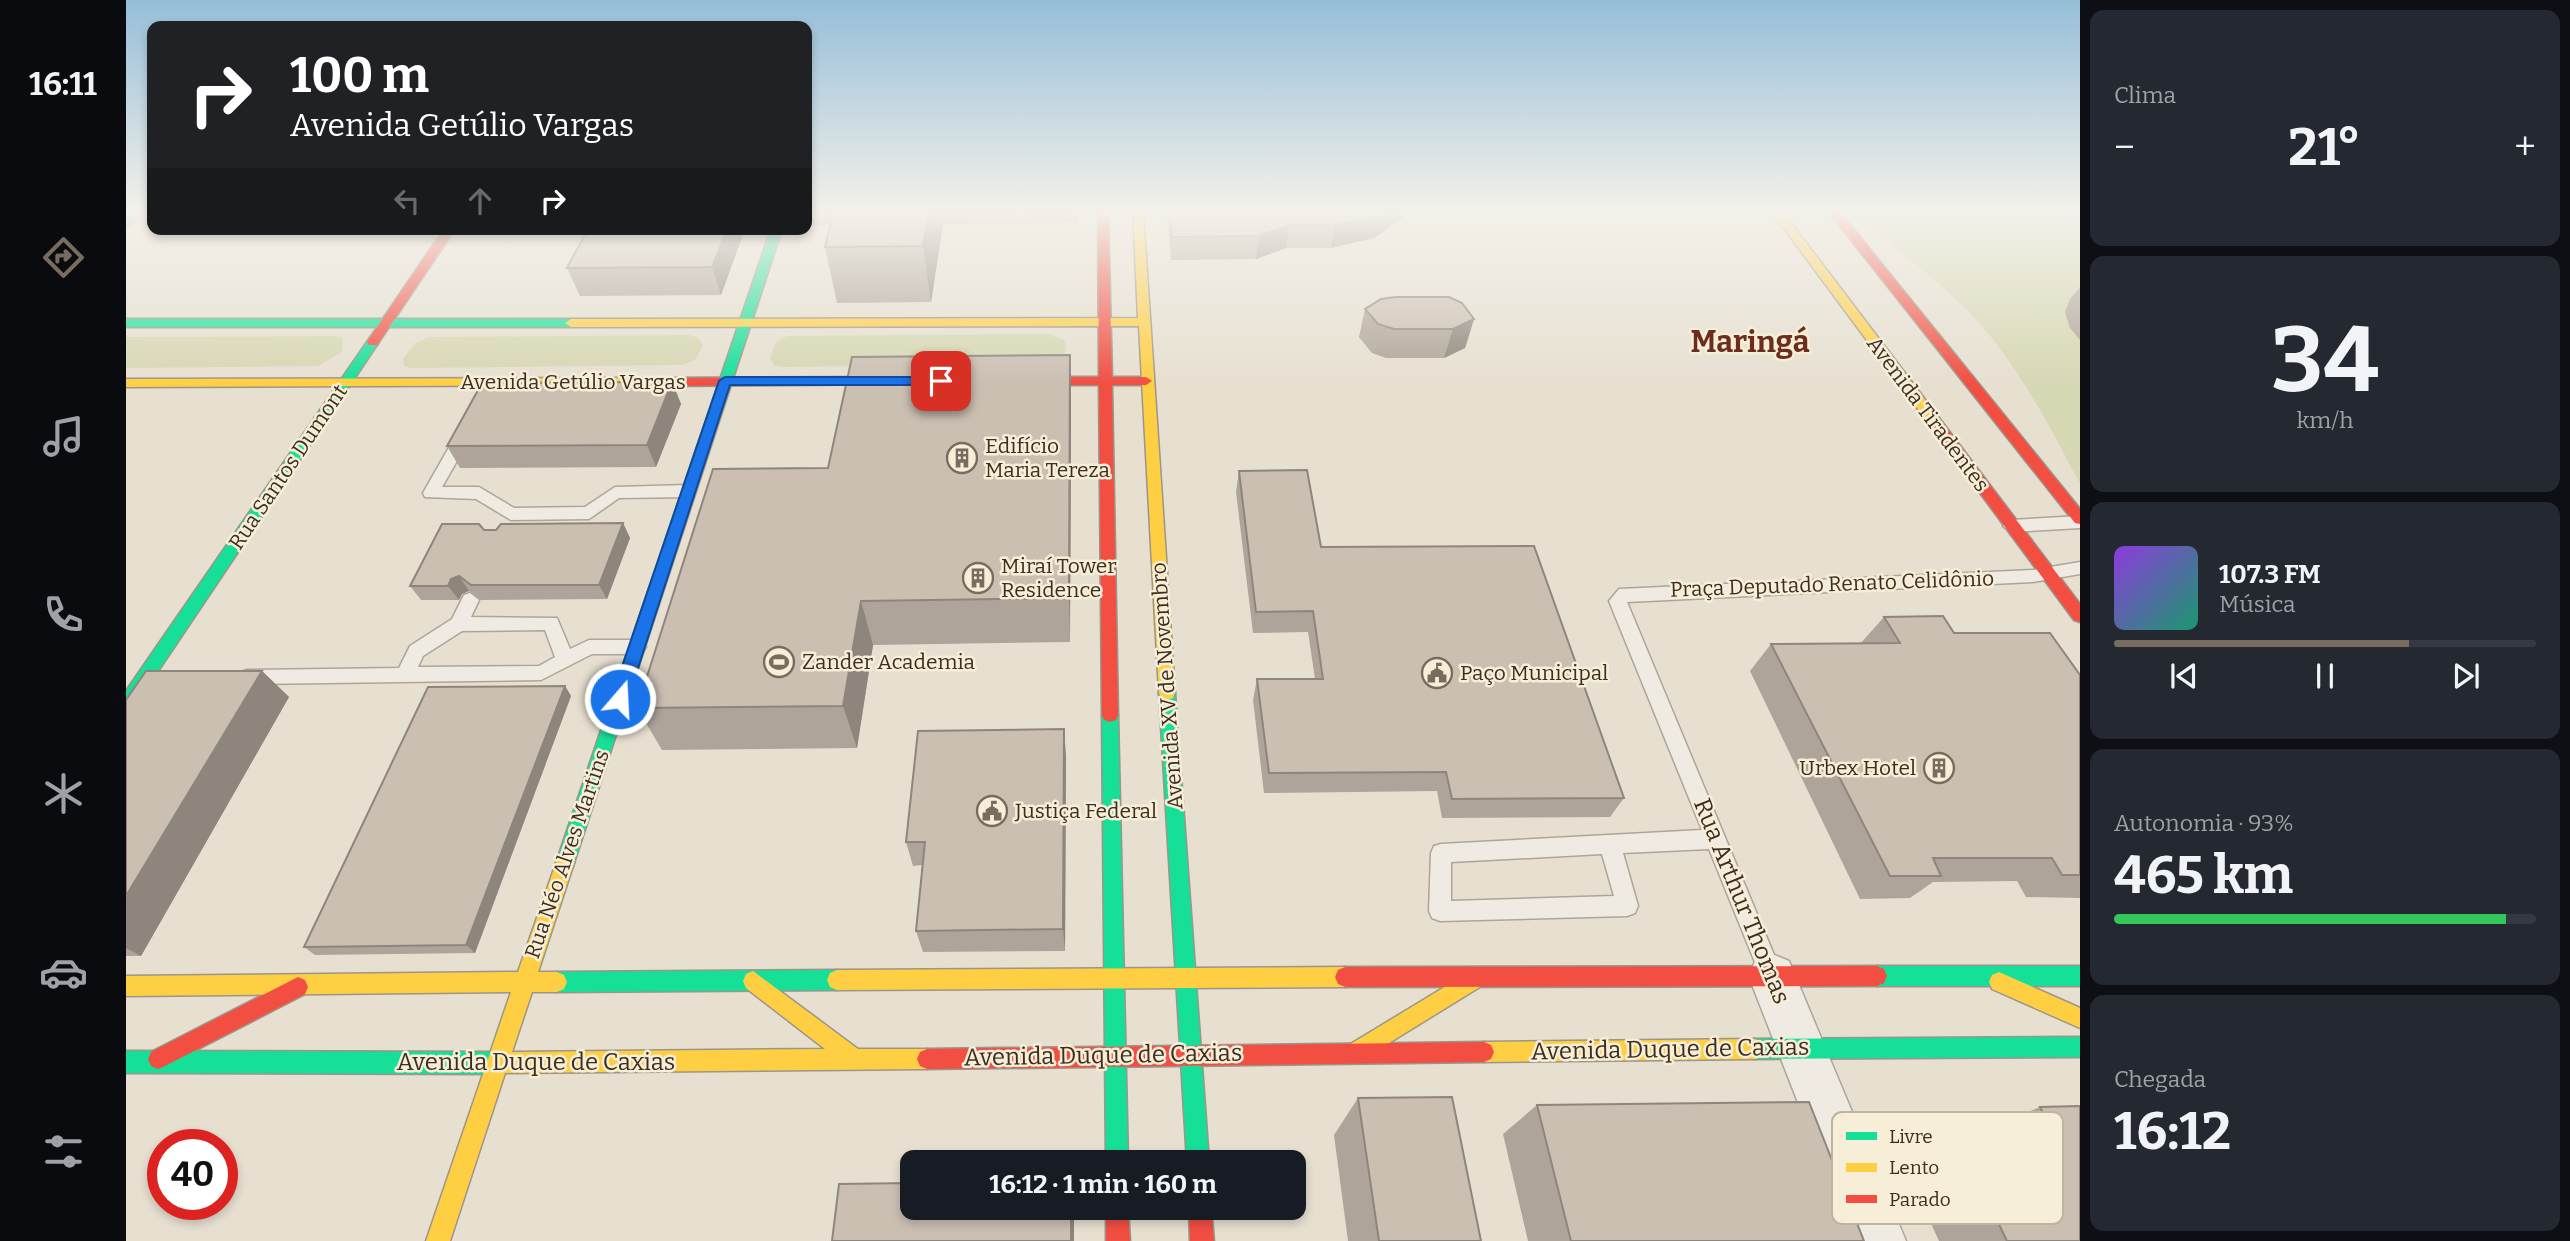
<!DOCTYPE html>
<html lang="pt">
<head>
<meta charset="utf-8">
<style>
  :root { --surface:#171b24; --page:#242831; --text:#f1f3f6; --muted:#9ea1a6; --line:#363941; --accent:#786c5e }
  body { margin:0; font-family:Bitter,serif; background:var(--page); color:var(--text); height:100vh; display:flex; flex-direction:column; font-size:26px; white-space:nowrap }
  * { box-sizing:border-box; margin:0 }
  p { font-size:23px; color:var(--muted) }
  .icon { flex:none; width:38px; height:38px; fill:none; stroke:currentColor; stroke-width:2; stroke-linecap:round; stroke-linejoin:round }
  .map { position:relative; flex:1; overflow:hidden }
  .panel { display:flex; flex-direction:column; gap:10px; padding:10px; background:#0d0f14; width:490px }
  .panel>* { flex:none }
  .hud { position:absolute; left:21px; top:21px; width:665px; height:214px; border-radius:14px; box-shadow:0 4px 10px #0003; background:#202124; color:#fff; overflow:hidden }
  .speed { position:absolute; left:21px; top:1129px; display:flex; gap:14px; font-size:35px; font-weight:700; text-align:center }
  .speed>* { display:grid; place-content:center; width:91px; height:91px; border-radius:50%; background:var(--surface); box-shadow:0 4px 10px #0003; line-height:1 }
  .speed .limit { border:10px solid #d22; background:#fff; color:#111 }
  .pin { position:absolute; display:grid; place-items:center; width:60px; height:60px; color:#fff; margin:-30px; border-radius:14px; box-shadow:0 4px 10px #0006 }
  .me { position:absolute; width:77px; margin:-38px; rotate:19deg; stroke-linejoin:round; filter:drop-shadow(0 0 5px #0008) }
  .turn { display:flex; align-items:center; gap:24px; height:147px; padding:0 28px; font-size:32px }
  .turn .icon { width:91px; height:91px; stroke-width:2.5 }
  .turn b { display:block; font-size:49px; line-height:60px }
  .lanes { display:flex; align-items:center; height:66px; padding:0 28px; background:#0003; justify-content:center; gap:35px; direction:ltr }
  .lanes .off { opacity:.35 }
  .big { font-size:52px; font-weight:700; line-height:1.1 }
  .panel .widget { flex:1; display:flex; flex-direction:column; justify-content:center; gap:10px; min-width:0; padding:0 24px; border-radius:14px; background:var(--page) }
  .panel .dial { align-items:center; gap:0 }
  .dial b { font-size:91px; line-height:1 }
  .song { display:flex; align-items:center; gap:21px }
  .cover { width:84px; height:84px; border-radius:10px; background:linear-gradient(135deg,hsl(270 70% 55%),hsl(160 70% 35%)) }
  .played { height:7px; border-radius:4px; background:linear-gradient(90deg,var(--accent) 70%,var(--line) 70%) }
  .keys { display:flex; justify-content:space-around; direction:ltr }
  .heat { display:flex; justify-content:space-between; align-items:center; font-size:38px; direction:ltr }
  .charge { height:10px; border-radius:5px; background:linear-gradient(90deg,#34c759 93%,var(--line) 0) }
  .trip { position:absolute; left:774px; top:1150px; width:406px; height:70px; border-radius:14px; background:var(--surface); box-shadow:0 4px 10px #0003; font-weight:700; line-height:70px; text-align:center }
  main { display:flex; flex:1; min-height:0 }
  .tab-bar { display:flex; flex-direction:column; width:126px; justify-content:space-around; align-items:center; background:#090b0e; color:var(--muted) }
  .tab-bar .icon { width:49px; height:49px }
  .tab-bar .on { color:var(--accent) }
  .tab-bar b { font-size:32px; color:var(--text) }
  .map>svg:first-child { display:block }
</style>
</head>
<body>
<main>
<nav class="tab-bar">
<b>16:11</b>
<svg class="icon on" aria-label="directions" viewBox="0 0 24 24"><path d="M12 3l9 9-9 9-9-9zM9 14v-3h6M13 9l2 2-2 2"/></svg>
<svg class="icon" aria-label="music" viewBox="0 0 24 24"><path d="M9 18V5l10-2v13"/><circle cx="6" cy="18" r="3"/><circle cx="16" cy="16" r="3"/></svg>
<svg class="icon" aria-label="phone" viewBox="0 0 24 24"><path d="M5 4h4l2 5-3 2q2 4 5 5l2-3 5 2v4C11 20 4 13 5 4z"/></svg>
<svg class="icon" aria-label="climate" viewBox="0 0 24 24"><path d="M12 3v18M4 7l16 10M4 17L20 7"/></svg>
<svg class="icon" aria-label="car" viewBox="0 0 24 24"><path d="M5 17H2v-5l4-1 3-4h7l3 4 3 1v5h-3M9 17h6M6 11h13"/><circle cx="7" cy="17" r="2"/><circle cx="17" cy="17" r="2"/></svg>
<svg class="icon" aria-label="filters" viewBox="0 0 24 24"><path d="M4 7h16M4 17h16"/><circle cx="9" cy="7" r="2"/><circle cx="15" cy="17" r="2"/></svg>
</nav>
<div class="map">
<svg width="1954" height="1241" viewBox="0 0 1954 1241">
  <rect width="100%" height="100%" fill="#e7e0d1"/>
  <g fill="#d6d7b3">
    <path d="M1721,211H1954V484C1928,434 1903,386 1869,342C1829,290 1772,251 1721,211Z"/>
    <path d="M923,334L938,340C943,353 937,358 926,364L655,367L648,365L644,358L650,342L661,336Z"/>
    <path d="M563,335L573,338L577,345L570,359L557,365L285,368L278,366L277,359L289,343L302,337Z"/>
    <path d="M209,336L217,338L216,352L192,366L0,368V337Z"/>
  </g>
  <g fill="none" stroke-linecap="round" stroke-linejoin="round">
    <g stroke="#ada599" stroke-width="3">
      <g id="lane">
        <path d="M338,430L346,435L316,487H353L388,508L459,507L489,487L562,485L570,491L562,497L493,498L463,519L385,520L350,499L299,497L297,493L330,435Z"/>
        <path d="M1954,516V528L1885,532L1877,526L1885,520Z"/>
        <path d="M1954,562V574L1907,582L1501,602L1656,974L1653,982L1645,985L1637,982L1583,849L1497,853L1512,906L1509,913L1501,916L1314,921L1306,918L1303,911L1305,853L1308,846L1315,844L1576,830L1483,601L1493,589L1907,570ZM1476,854L1488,896L1325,901V862Z"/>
        <path d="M344,593L353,600L345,617L431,618L444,649L463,640H511L517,642L520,647L517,652L511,654H466L415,680L121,684L115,682L112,677L115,672L121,670L273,668L284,646L326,619L338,595ZM419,630L429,657L413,666L292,667L297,656L336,631Z"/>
      </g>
    </g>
    <g stroke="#ada599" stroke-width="3">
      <path id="street" d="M1646,954L1663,961L1780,1241H1726L1623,977L1629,961Z"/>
    </g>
    <g stroke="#9c958a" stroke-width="3">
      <g id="fast">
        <path d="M8,211H19L0,228V219Z"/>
        <path d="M645,229H656L448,863L446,869L439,872L432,869L430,863Z"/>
        <path d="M0,319H445L451,323L445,327H0Z"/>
        <path d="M247,338L253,342L6,710L0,712V691L243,339Z"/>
        <path d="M1041,686L1047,688L1049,693L1083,1162H1061L1033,693L1035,688Z"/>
        <path d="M984,708L990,710L992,715L1002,1162H980L976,715L978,710Z"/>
        <path d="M1751,966H1954V986H1751L1744,983L1741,976L1744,969Z"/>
        <path d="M711,970L718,973L721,980L718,987L711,990L431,992L424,989L421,982L424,975L431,972Z"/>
        <path d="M1954,1037V1057L1629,1059L1622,1056L1619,1049L1622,1042L1629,1039Z"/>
        <path d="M0,1051L373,1052L380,1056L384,1063L380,1070L373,1074L0,1073Z"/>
      </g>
    </g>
    <g stroke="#9c958a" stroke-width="3">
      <g id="slow">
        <path d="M1007,211H1017L1049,693L1047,698L1041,700L1035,698L1033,693L1013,326L445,327L439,323L445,319L1012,318Z"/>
        <path d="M1645,211H1656L1813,418V424H1803Z"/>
        <path d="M531,378L536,379V385L0,387V379Z"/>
        <path d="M439,854L446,857L448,863L412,972H431L438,975L441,982L438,989L431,992H406L386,1052L699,1049L620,988L617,981L620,974L627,971L732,1049H801L808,1052L811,1059L808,1066L801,1069L379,1073L324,1241H300L385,992L0,996V976L392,972L430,863L432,857Z"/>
        <path d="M1219,967L1226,970L1229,977L1226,984L1219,987L711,990L704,987L701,980L704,973L711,970Z"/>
        <path d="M1350,968L1357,971L1360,978L1357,985L1237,1059L1230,1062L1223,1059L1220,1052L1223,1045Z"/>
        <path d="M1873,972L1954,1008V1028L1866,989L1863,982L1866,975Z"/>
        <path d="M1629,1039L1636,1042L1639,1049L1636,1056L1629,1059L1358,1062L1351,1059L1348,1052L1351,1045L1358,1042Z"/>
      </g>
    </g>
    <g stroke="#9c958a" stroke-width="3">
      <g id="jam">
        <path d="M972,211H982L986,377H1020L1026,381L1020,385H986L992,715L990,720L984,722L978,720L976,715L973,385H891L885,381L891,377H973Z"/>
        <path d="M1702,211H1713L1954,509V524L1949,523Z"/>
        <path d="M318,229H329L251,345H243L241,342Z"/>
        <path d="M771,377L776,378V384L531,386L525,382L531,378Z"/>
        <path d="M1808,417L1813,418L1954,604V622L1948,620L1803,424L1801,421Z"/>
        <path d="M1751,966L1758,969L1761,976L1758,983L1751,986L1219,987L1212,984L1209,977L1212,970L1219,967Z"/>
        <path d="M172,977L179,980L182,987L179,994L39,1066L32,1069L25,1066L22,1059L25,1052Z"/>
        <path d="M1358,1042L1365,1045L1368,1052L1365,1059L1358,1062L801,1069L794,1066L791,1059L794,1052L801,1049Z"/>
        <path d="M980,1208H1002L1004,1241H980Z"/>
        <path d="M1063,1208H1085L1088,1241H1064Z"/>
      </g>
    </g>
    <use href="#lane" fill="#efebe3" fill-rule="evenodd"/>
    <use href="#street" fill="#efebe3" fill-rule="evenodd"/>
    <use href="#fast" fill="#16e098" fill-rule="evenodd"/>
    <use href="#slow" fill="#ffcf43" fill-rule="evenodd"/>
    <use href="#jam" fill="#f24e42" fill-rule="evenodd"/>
  </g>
  <g fill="#afa499">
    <path d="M683,211H952V223L817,224L805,302L711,303L699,247L705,225H686Z"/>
    <path d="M1041,211H1283L1277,218L1248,238L1205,248H1160L1130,259L1045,260Z"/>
    <path d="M462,229H619L595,295L454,296L441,268Z"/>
    <path d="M1954,287V340L1944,328L1939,312L1944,299Z"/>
    <path d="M1239,309L1348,319L1339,348L1318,358H1260L1246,353L1233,337Z"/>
    <path d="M546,382L555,404L530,467L334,468L321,446Z"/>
    <path d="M945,402L944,642L747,645L731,748L536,750L511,708L702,468Z"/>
    <path d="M1113,471L1195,547L1498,798L1484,817L1316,818L1311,791L1138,793L1127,700L1131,679H1189L1182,632L1127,633L1110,492Z"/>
    <path d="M497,523L504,538L481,599L355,600L343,591L336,594L333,600H295L284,586L370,530Z"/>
    <path d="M1758,617L1828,633L1954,675V898L1900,897L1891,881L1807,882L1784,898L1734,899L1624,671L1645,644H1734Z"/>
    <path d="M136,671L163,697L15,956H0V700Z"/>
    <path d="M439,686L445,696L349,953L189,955L178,947Z"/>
    <path d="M940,755L939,951L797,952L790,931L796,865L787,866L780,842Z"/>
    <path d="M1232,1098L1355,1241H1222L1208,1135Z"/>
    <path d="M1411,1105L1738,1241H1402L1377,1134Z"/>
    <path d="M1954,1106V1241H1813L1789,1189L1816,1179L1780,1152L1835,1129H1860L1914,1107Z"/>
  </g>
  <g fill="#8e867d">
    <path d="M803,211H815L817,224L805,302L797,246Z"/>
    <path d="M1258,211H1283L1277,218L1248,238L1205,248L1209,225Z"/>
    <path d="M1163,225L1160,248L1130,259L1133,236Z"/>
    <path d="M601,229H619L595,295L586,267Z"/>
    <path d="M1348,319L1339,348L1318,358L1327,329Z"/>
    <path d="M944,355L945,402L944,642L943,598Z"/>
    <path d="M546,382L555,404L530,467L521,445Z"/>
    <path d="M497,523L504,538L481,599L473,585Z"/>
    <path d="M333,576L343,591L336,594L333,600L322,586L325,579Z"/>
    <path d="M735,601L747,645L731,748L717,706Z"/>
    <path d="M136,671L163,697L15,956L0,948V896Z"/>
    <path d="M439,686L445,696L349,953L340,945Z"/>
    <path d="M938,729L940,755L939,951L937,929Z"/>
    <rect x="945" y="1208" width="3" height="33"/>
  </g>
  <g fill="#cbbfb2" stroke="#8e867d" stroke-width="2">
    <path d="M708,211H803L797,246L699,247Z"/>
    <path d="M1044,211H1258L1253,215L1209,225H1163L1133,236L1046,237Z"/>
    <path d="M462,229H601L586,267L441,268Z"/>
    <path d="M1270,297H1323L1336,303L1348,319L1327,329H1268L1252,324L1239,309L1255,299Z"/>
    <path d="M944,355L943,598L735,601L717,706L511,708L587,469L702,468L726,357Z"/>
    <path d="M546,382L521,445L321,446L356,383Z"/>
    <path d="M1181,470L1195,547L1408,546L1498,798L1326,799L1320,772L1143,773L1131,679H1197L1187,611L1130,612L1113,471Z"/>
    <path d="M497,523L473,585H345L333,576L325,579L322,586H284L316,524H353L358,530H370L375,524Z"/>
    <path d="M1817,616L1828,633H1924L1954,675V875H1936L1926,858H1807L1815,876H1764L1645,644L1774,643L1758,617Z"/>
    <path d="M20,671H136L0,896V700Z"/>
    <path d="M439,686L340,945L178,947L302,687Z"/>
    <path d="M938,729L937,929L790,931L799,842H780L792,731Z"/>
    <path d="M1326,1097L1355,1241H1253L1232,1098Z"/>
    <path d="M1683,1102L1738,1241H1445L1411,1105Z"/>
    <path d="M1954,1106V1241H1881L1846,1168L1887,1167L1835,1129L1925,1128L1914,1107Z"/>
    <path d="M786,1183V1208H945V1241H706L713,1184Z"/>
  </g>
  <linearGradient id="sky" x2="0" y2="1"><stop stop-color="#96bed9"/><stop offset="0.55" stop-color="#f4f1ea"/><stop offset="1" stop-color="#f4f1ea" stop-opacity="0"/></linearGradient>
  <rect width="1954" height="385" fill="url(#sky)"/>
  <path fill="#1a73e8" stroke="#114b97" stroke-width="2" d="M599,377H815L822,381L815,385H604L502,699L494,706L485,699L593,381Z"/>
  <defs>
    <g id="building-ring" transform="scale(1.575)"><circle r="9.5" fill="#f7eed8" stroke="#786c5e" stroke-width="1.5"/><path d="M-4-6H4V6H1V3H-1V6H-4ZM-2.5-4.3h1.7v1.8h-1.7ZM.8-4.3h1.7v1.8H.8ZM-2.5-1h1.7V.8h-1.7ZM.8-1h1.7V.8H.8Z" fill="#786c5e"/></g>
    <g id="stadium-ring" transform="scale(1.575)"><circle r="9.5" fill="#f7eed8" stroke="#786c5e" stroke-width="1.5"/><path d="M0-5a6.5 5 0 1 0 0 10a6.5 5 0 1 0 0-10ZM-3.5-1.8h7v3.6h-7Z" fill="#786c5e"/></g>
    <g id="civic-ring" transform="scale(1.575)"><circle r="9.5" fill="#f7eed8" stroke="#786c5e" stroke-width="1.5"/><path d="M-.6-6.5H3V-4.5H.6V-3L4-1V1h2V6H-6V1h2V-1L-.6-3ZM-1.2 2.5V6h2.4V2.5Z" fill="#786c5e"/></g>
  </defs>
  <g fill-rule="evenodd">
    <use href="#building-ring" x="836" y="458"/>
    <use href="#building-ring" x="852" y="578"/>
    <use href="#stadium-ring" x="653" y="662"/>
    <use href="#civic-ring" x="1311" y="673"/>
    <use href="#building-ring" x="1813" y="768"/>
    <use href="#civic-ring" x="866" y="811"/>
  </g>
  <g text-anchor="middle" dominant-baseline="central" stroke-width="5" stroke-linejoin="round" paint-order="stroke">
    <g font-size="21" fill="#3d2e20" stroke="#f7eed8">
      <text x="447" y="382">Avenida Getúlio Vargas</text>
      <text transform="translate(1802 414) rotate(53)">Avenida Tiradentes</text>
      <text transform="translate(162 467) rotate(-56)">Rua Santos Dumont</text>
      <text transform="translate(1706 584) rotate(-2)">Praça Deputado Renato Celidônio</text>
      <text transform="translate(1041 686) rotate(-94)">Avenida XV de Novembro</text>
      <text transform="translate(441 854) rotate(-71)">Rua Néo Alves Martins</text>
    </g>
    <g font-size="21" fill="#3d2e20" stroke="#f7eed8" text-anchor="start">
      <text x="859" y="446">Edifício<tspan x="859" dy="24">Maria Tereza</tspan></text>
      <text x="875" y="566">Miraí Tower<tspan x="875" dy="24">Residence</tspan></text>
      <text x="676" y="662">Zander Academia</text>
      <text x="1334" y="673">Paço Municipal</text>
      <text x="1790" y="768" text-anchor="end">Urbex Hotel</text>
      <text x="889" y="811">Justiça Federal</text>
    </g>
    <g font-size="24" fill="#3d2e20" stroke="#f7eed8">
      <text transform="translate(1616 901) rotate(68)">Rua Arthur Thomas</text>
      <text transform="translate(1544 1049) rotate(-1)">Avenida Duque de Caxias</text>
      <text transform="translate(977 1055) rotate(-1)">Avenida Duque de Caxias</text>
      <text x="410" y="1062">Avenida Duque de Caxias</text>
    </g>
    <g font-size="30" font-weight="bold" fill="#6b2e1e" stroke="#f7eed8">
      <text x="1624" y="342">Maringá</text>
    </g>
  </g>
  <rect x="1706" y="1112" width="231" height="112" rx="10" fill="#f7eed8" stroke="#bfb4a1" stroke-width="2"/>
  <rect x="1720" y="1132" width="31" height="8" fill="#16e098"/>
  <rect x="1720" y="1163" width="31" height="9" fill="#ffcf43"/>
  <rect x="1720" y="1195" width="31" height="8" fill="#f24e42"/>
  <g font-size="19" fill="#3d2e20">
    <text x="1763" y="1143">Livre</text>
    <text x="1763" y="1174">Lento</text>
    <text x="1763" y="1206">Parado</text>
  </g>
</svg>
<div class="speed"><div class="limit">40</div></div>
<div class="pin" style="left:815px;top:381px;background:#d93025"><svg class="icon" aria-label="arrive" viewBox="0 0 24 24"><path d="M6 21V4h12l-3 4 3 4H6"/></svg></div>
<svg class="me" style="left:494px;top:699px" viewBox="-20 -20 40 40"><circle r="17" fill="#1a73e8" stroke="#fff" stroke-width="3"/><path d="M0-11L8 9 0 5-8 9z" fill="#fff"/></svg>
<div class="trip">16:12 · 1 min · 160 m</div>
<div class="hud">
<div class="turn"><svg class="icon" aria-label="right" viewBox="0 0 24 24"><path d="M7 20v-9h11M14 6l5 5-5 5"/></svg><div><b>100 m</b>Avenida Getúlio Vargas</div></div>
<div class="lanes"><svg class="icon off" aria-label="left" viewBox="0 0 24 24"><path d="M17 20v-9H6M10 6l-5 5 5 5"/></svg><svg class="icon off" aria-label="ahead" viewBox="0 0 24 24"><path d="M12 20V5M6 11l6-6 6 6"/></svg><svg class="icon" aria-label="right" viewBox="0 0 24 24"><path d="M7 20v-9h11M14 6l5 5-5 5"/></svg></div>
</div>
</div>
<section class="panel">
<div class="widget"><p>Clima</p>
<div class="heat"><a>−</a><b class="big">21°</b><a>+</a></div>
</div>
<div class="widget dial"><b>34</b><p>km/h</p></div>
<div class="widget">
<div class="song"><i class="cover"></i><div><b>107.3 FM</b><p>Música</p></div></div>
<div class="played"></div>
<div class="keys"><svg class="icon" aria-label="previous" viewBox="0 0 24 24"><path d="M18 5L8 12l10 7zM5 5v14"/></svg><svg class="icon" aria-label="pause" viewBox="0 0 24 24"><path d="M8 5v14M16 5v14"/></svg><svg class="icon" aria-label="next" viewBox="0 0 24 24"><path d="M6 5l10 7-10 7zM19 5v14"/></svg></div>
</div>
<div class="widget"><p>Autonomia · 93%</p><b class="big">465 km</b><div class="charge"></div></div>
<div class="widget"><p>Chegada</p><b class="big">16:12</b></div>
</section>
</main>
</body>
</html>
